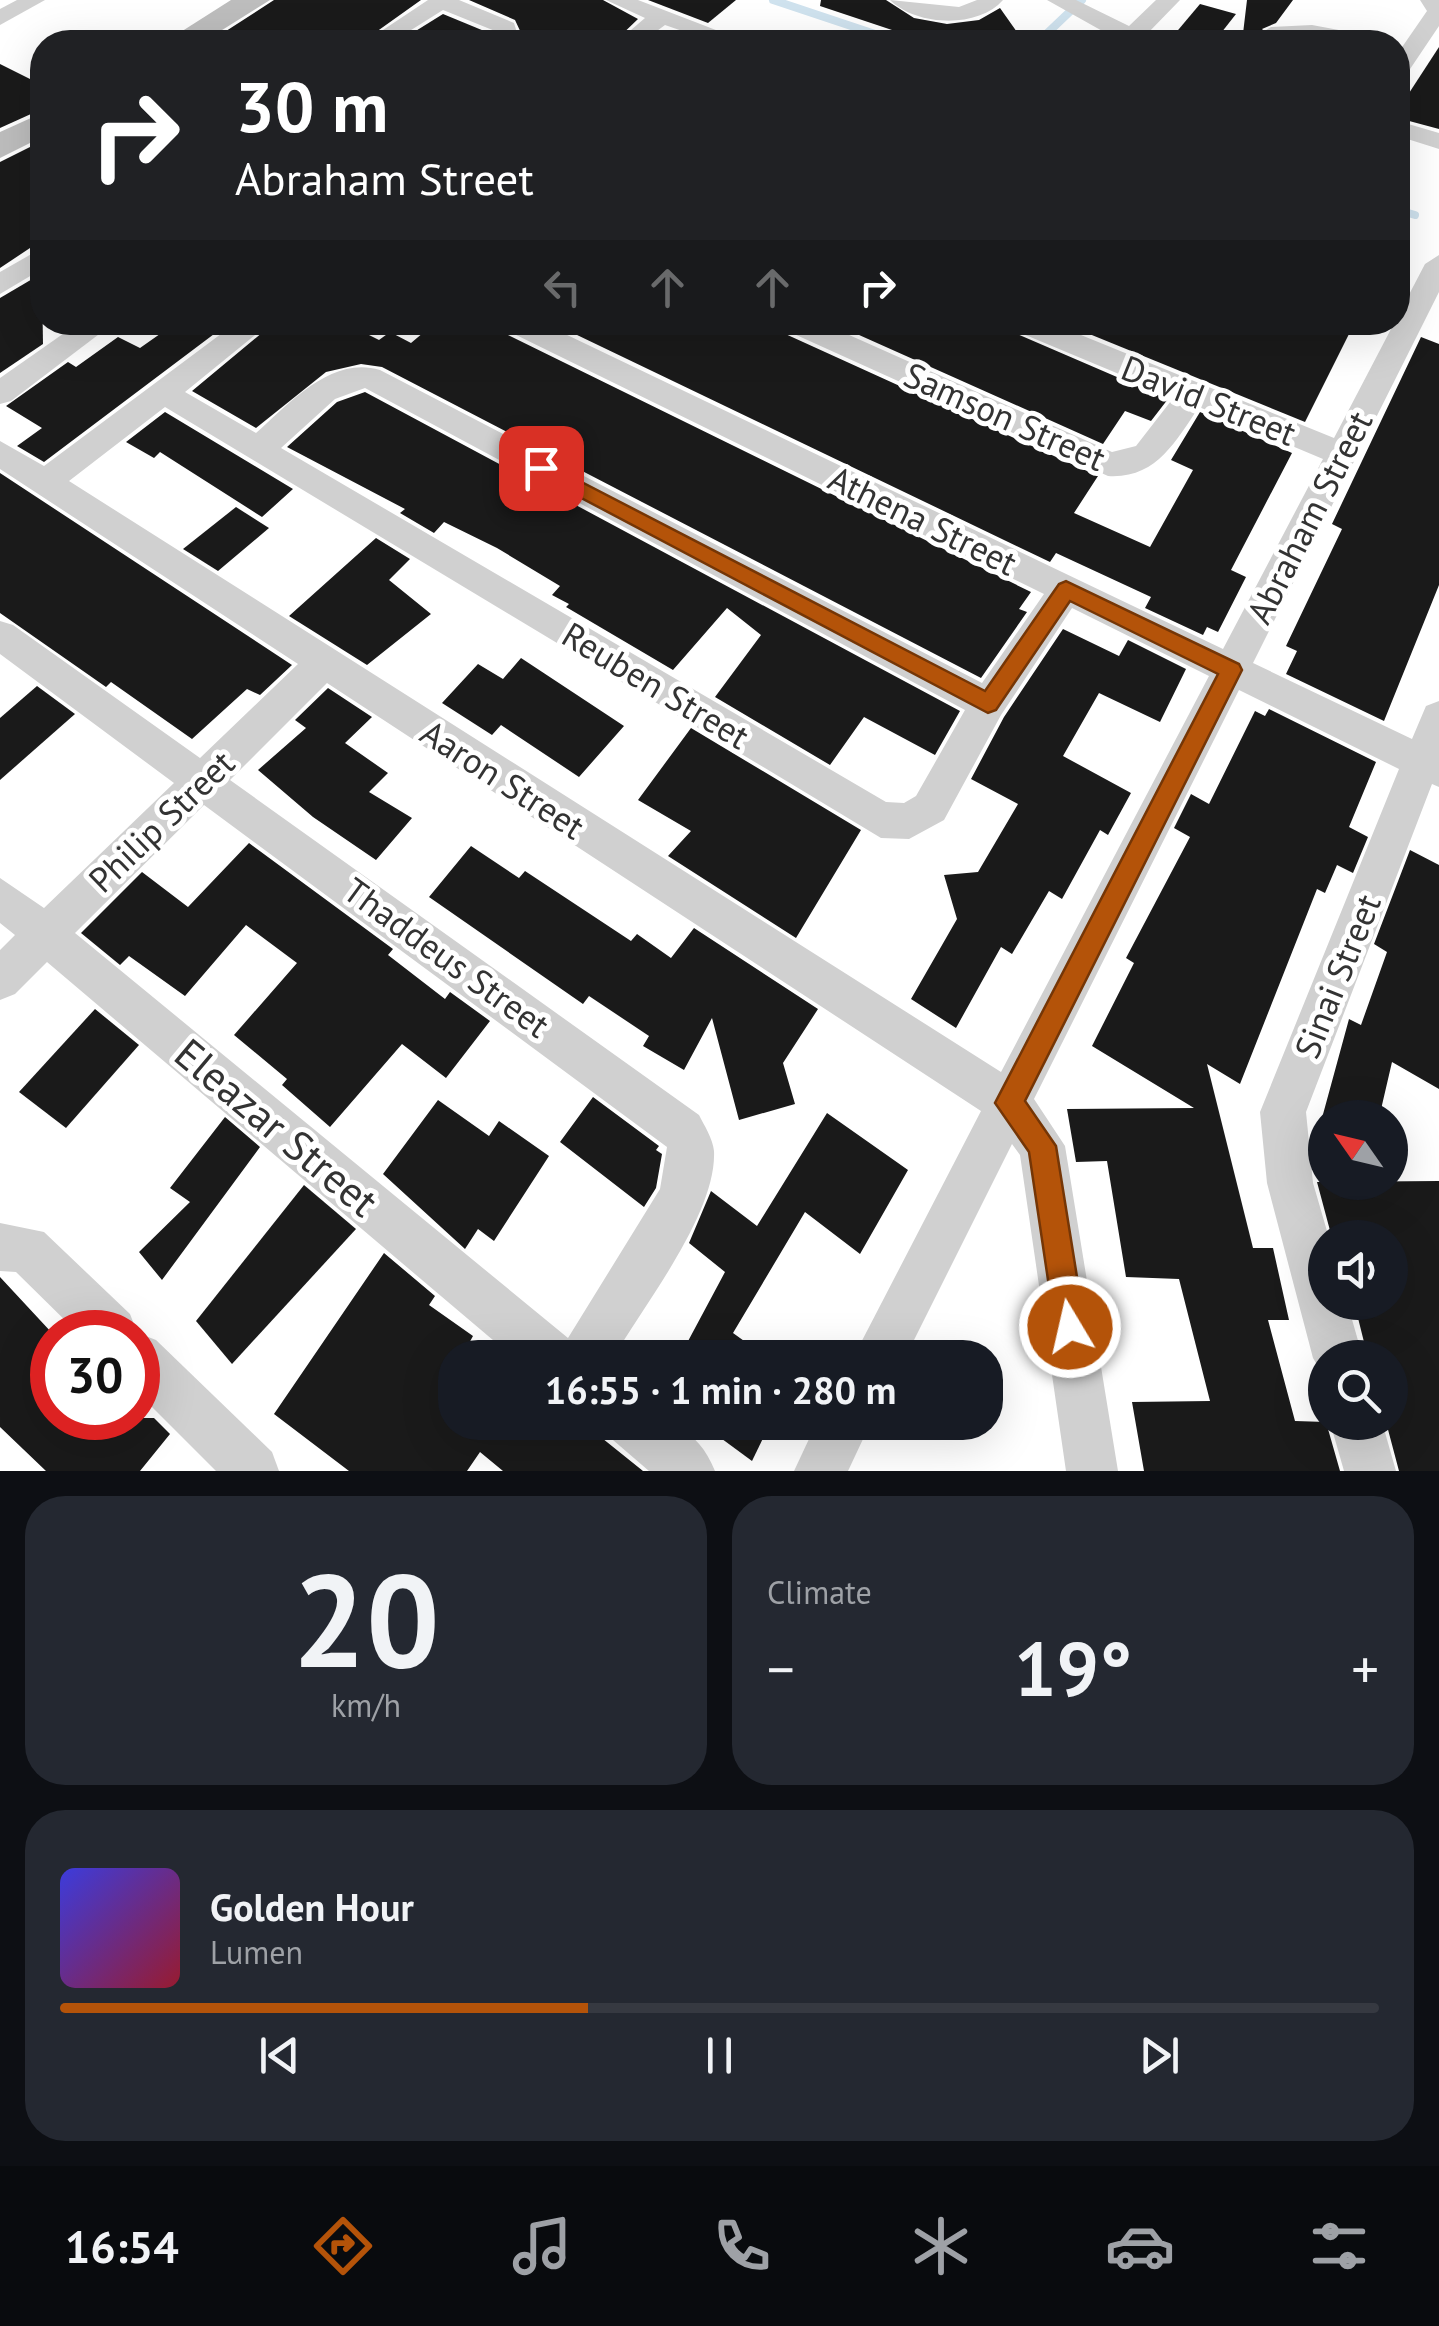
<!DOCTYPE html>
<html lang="en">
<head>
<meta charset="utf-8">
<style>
  :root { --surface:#171b24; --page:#242831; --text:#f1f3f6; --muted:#9ea1a6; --line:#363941; --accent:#b45309 }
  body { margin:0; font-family:"PT Sans",sans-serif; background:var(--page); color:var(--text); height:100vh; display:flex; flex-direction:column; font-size:38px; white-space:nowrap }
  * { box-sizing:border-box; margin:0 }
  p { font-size:32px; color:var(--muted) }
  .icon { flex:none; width:55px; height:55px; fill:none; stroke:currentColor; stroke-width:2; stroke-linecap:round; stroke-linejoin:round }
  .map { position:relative; height:1471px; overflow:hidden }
  .sheet { display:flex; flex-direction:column; gap:25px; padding:25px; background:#0d0f14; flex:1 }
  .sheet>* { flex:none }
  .top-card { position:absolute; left:30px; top:30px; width:1380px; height:305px; border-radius:40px; box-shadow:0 10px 40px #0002; background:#202124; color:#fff; overflow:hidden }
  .needle { width:65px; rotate:304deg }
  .buttons { position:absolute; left:1308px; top:1100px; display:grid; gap:20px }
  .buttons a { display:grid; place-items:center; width:100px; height:100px; border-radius:50%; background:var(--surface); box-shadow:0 10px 40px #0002; font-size:50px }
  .speed { position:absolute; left:30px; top:1310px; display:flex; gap:20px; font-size:50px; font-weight:700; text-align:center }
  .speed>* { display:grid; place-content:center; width:130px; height:130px; border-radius:50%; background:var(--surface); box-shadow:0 10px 40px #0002; line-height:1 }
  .speed .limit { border:15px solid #d22; background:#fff; color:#111 }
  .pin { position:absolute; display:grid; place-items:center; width:85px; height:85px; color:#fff; margin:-42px; border-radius:20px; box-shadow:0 5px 15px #0006 }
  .me { position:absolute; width:110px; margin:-55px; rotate:351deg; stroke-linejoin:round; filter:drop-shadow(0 0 8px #0008) }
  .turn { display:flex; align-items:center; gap:35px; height:210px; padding:0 40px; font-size:45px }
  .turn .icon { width:130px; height:130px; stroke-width:2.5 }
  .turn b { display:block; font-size:70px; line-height:85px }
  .lanes { display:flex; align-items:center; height:95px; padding:0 40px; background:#0003; justify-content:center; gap:50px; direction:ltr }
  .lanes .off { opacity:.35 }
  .big { font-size:75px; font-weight:700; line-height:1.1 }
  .sheet .card { flex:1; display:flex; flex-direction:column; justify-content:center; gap:15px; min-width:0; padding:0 35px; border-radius:40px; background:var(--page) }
  .sheet .dial { align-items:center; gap:0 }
  .dial b { font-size:130px; line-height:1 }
  .song { display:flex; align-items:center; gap:30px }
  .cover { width:120px; height:120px; border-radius:15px; background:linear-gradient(135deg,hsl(240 70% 55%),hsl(350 70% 35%)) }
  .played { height:10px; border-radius:5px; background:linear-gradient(90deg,var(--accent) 40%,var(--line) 40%) }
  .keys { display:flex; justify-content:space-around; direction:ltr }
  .heat { display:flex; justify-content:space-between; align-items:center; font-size:55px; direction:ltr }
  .sheet .tiles { flex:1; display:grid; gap:25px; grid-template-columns:1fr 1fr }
  .card:last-child { grid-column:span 2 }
  .trip { position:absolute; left:438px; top:1340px; width:565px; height:100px; border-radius:40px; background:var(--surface); box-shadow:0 10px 40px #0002; font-weight:700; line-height:100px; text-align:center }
  .dock { display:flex; height:160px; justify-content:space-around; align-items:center; background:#090b0e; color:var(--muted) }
  .dock .icon { width:70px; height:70px }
  .dock .on { color:var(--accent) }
  .dock b { font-size:45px; color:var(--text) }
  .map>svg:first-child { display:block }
</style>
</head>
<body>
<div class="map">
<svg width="1439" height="1471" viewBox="0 0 1439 1471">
  <rect width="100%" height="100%" fill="#fff"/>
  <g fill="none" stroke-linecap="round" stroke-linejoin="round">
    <g stroke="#cfe2ee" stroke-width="8">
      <path d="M773,0L899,42"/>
      <path d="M1038,42L1082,0"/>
      <path d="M1398,210L1415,215"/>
    </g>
  </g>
  <g fill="#1a1a1a">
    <path d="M274,0H421L362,42H322L296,31L276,42H209Z"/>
    <path d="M469,0H603L638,19L614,42H517L522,35L515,20Z"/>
    <path d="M648,0H736L708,23Z"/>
    <path d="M821,0H886L914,18L947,24L979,20L1000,8L1024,42H928L820,6Z"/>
    <path d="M1247,0H1293L1276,23L1262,29L1268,35L1262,42H1242Z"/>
    <path d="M1200,4L1236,14L1214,42H1168Z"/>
    <path d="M443,14L489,33L483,42H398Z"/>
    <path d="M1439,47V129L1398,118V110Z"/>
    <path d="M0,64L42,85V109L0,128Z"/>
    <path d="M42,141V240L0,268V162Z"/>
    <path d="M34,278L42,283L43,344L0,373V298Z"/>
    <path d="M177,322H230L44,462L17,446L42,428L6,406L68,362L76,367L118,337L140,348Z"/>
    <path d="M275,322H343L379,340L390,332L411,343L436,322H496L502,332L1031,592L1019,609L1027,612L981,678L382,367L361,364L326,372L256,428L192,391Z"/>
    <path d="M550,322H776L781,332L1098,476L1074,513L1150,547L1193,470L1171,460L1200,412L1292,453L1231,570L1246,577L1218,632L1207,627L1203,635L1145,608L1151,597L1056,553L1050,562Z"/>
    <path d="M830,322H989L1168,399L1151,421L1125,411L1103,444Z"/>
    <path d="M1060,322H1355L1305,422Z"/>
    <path d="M1421,337L1439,344V585L1384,721L1286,674L1297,651L1286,646L1342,529L1332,524Z"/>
    <path d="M365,392L960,711L935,755L864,717L830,765L715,697L761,635L727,608L673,670L566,607L569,604L552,595L560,586L497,548L444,522L434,533L400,513L405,509L287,447L337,402Z"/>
    <path d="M165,412L293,489L262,517L160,452L154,458L126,442Z"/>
    <path d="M0,473L292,665L260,695L247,689L192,739L111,682L106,687L0,613Z"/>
    <path d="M236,507L269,528L218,571L183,549Z"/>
    <path d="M376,538L410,559L389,580L431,614L367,665L289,616Z"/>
    <path d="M1063,629L1119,656L1128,640L1186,669L1160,722L1099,693L1063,756L1131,793L1108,835L1100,830L1062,899L1049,891L1012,954L1001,947L956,1028L911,999L957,919L944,875L978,872L1018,804L971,779L1004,717Z"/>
    <path d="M521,658L624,726L579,777L501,725L492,735L442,703L478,664L503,679Z"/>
    <path d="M37,686L75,714L0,780V718Z"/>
    <path d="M328,688L372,717L345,743L388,773L369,792L412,818L376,860L313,817L258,770L306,728L295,720Z"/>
    <path d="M1269,709L1376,762L1349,827L1368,837L1353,873L1337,865L1325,893L1317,889L1240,1084L1207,1064L1253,1248H1273L1289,1320H1268L1295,1421L1326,1422L1340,1471H1144L1132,1402L1210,1401L1179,1279L1126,1277L1107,1161L1076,1162L1067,1109L1194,1108L1092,1046L1134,963L1126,958L1190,837L1174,828L1191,794L1209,804L1255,711L1265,716Z"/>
    <path d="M691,728L861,830L796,938L668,856L691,831L638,800Z"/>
    <path d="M249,843L393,949L388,955L445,999L450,992L490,1021L446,1078L402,1044L330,1127L282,1085L287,1079L234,1035L297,963L246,925L185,996L129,956L120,965L81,933L142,872L188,907Z"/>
    <path d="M471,846L519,878L525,871L631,941L637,934L671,958L694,928L818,1009L783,1063L795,1104L739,1120L712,1018L684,1070L643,1046L649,1036L589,996L583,1004L429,897Z"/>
    <path d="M1410,850L1439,865V1089L1392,1062L1379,1118H1322L1349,1019L1361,1025L1387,952L1374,944Z"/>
    <path d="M95,1009L139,1045L66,1128L19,1092Z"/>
    <path d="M593,1097L659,1146L656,1150L662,1154L656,1188L644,1207L560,1142Z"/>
    <path d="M438,1100L489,1136L499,1121L549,1156L494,1241L478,1229L465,1249L383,1174Z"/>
    <path d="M827,1113L908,1170L860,1254L805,1212L733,1333L768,1358H679L725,1272L689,1243L711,1191L757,1226Z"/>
    <path d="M225,1117L260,1147L162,1280L139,1252L190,1202L170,1188Z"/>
    <path d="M1439,1181V1471H1399L1386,1422H1390V1358H1368L1354,1302H1390V1238H1332L1317,1182Z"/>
    <path d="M304,1185L356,1229L232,1364L196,1321Z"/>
    <path d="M384,1253L435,1296L429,1305L473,1336L461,1358H455V1422H582L643,1471H503L480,1452L467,1471H349L274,1414Z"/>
    <path d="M0,1277L52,1333V1418H154L170,1434L140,1471H46L0,1427Z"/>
    <path d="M699,1422H771L752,1461Z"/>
  </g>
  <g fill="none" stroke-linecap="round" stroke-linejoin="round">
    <path fill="#d0d0d0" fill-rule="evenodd" d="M1312,25L1387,39L1392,42H1372L1312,31L1271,33L1266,30L1271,27Z"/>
    <g fill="#d0d0d0" fill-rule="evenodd">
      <path d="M17,0H45L0,25V9Z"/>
      <path d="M428,0H459L514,23L518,36L512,42H487L495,31L443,10L392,42H365Z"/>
      <path d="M606,0H638L747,42H714L665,25L642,42H617L645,18Z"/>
      <path d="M890,0L959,7L977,0H1003C978,29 916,26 890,0Z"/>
      <path d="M1047,0H1076L1129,26L1156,0H1180L1146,35L1154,42H1122Z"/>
      <path d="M1420,0H1439V26L1406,75L1398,77V53L1427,11Z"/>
      <path d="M1398,121L1439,133V149L1398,136Z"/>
      <path d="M42,248V269L0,294V272Z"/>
      <path d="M1439,255V292L1253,663L1412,739L1426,706L1439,701V787L1432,784L1306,1112L1313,1183L1329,1238H1325V1302H1347L1363,1358H1325V1378L1313,1358L1267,1183L1260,1112L1399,769L1239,690L1034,1099L1065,1146L1118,1471H1066L1020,1155L1012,1144L905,1358H853L981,1111L327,683L230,780L699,1115C704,1125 713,1139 714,1151C717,1213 644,1305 613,1358H514L47,962L15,994L0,1000V950L15,935L0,923V878L44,908L174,783L0,654V621L13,625L200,758L298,664L0,469V441L44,466L237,322H271L185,392L256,433C289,404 331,355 380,370L982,683L1044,594L504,329L500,322H540L1223,649L1323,459L1199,407C1175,442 1156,479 1108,476L783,329L779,322H820L1112,452L1136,446L1174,397L1011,329L1007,322H1049L1334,438L1425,264ZM365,388L965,710L916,796L904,803L886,802L281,448L335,399ZM165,407L881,838L909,839L944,820L1001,715L1072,608L1209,676L1001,1072L69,481ZM204,805L667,1147L660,1189L568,1338L75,933Z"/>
      <path d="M80,322H115L11,401L0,404V378Z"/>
      <path d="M0,1223L44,1232L130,1314L137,1332H77L16,1272L0,1271Z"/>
      <path d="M138,1333L156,1340L272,1452L279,1471H216L138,1393Z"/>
      <path d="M605,1422C656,1422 692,1415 715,1471H649L613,1440Z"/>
      <path d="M817,1422H871L848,1471H794Z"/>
      <path d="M1330,1422H1382L1396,1471H1344Z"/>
    </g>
    <g fill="#bdbdbd" fill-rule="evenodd">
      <path d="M231,0H270L203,42H165Z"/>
      <path d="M42,113V137L0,158V132Z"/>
    </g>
  </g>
  <path fill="#b45309" stroke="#753606" stroke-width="2.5" d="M541,461L985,691L1059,584L1066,581L1239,664L1242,670L1025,1101L1056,1146L1085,1327L1081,1337L1070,1342L1059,1337L1055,1327L1029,1152L995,1103L1218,674L1070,601L996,710L988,713L534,473L531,468Z"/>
  <g text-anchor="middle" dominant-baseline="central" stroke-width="10" stroke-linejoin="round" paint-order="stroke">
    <g font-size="35" fill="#333" stroke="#fff">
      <text transform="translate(1209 400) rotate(22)">David Street</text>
      <text transform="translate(1005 416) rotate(24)">Samson Street</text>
      <text transform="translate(1309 517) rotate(-63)">Abraham Street</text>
      <text transform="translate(923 520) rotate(26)">Athena Street</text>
      <text transform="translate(656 685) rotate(31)">Reuben Street</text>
      <text transform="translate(503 779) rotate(33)">Aaron Street</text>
      <text transform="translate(161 821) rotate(-44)">Philip Street</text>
      <text transform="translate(447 957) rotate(36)">Thaddeus Street</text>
      <text transform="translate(1337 976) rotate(-68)">Sinai Street</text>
    </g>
    <g font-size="42" fill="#333" stroke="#fff">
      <text transform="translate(277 1127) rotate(40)">Eleazar Street</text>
    </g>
  </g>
</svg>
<div class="buttons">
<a><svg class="needle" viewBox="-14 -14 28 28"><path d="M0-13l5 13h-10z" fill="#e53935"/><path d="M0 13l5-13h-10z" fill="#9ea1a6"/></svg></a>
<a><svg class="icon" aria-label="sound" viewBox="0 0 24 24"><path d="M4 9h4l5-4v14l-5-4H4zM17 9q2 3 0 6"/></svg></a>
<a><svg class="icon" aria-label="search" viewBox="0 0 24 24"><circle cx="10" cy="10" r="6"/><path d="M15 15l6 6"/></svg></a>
</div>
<div class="speed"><div class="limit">30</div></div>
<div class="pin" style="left:541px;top:468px;background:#d93025"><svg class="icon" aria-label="arrive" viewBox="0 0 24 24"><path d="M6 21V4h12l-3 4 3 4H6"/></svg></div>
<svg class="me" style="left:1070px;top:1327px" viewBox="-20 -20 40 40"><circle r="17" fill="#b45309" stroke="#fff" stroke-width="3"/><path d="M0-11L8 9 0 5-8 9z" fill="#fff"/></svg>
<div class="trip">16:55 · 1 min · 280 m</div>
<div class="top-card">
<div class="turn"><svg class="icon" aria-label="right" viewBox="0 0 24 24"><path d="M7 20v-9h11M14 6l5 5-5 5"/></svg><div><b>30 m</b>Abraham Street</div></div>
<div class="lanes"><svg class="icon off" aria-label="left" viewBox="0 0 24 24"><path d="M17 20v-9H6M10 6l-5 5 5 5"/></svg><svg class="icon off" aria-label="ahead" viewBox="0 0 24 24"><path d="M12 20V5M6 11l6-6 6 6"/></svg><svg class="icon off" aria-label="ahead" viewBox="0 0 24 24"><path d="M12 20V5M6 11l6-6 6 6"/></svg><svg class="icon" aria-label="right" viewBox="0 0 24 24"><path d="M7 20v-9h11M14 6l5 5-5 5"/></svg></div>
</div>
</div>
<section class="sheet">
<div class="tiles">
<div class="card dial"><b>20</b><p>km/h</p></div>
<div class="card"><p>Climate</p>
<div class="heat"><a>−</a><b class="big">19°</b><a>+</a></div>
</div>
<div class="card">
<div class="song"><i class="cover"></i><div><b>Golden Hour</b><p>Lumen</p></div></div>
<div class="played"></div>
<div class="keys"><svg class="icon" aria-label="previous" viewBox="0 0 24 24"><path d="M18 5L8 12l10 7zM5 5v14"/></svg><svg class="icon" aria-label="pause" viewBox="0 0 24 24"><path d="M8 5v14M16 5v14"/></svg><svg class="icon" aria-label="next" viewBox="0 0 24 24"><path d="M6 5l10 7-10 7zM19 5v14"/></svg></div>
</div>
</div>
</section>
<nav class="dock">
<b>16:54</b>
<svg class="icon on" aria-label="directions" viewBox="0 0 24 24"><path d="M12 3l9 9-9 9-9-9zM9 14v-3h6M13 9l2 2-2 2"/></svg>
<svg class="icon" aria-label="music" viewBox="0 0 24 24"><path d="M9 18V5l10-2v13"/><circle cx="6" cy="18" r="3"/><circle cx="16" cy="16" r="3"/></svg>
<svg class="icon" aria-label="phone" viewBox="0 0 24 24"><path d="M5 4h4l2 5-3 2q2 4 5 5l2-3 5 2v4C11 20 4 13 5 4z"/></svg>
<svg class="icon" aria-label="climate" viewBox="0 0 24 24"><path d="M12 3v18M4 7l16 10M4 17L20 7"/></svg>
<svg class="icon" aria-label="car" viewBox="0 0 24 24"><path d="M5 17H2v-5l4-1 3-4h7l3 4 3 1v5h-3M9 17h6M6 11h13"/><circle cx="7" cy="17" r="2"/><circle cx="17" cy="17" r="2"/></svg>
<svg class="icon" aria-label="filters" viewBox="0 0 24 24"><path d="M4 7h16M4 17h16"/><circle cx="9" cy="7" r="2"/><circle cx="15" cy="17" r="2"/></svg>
</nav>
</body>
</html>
